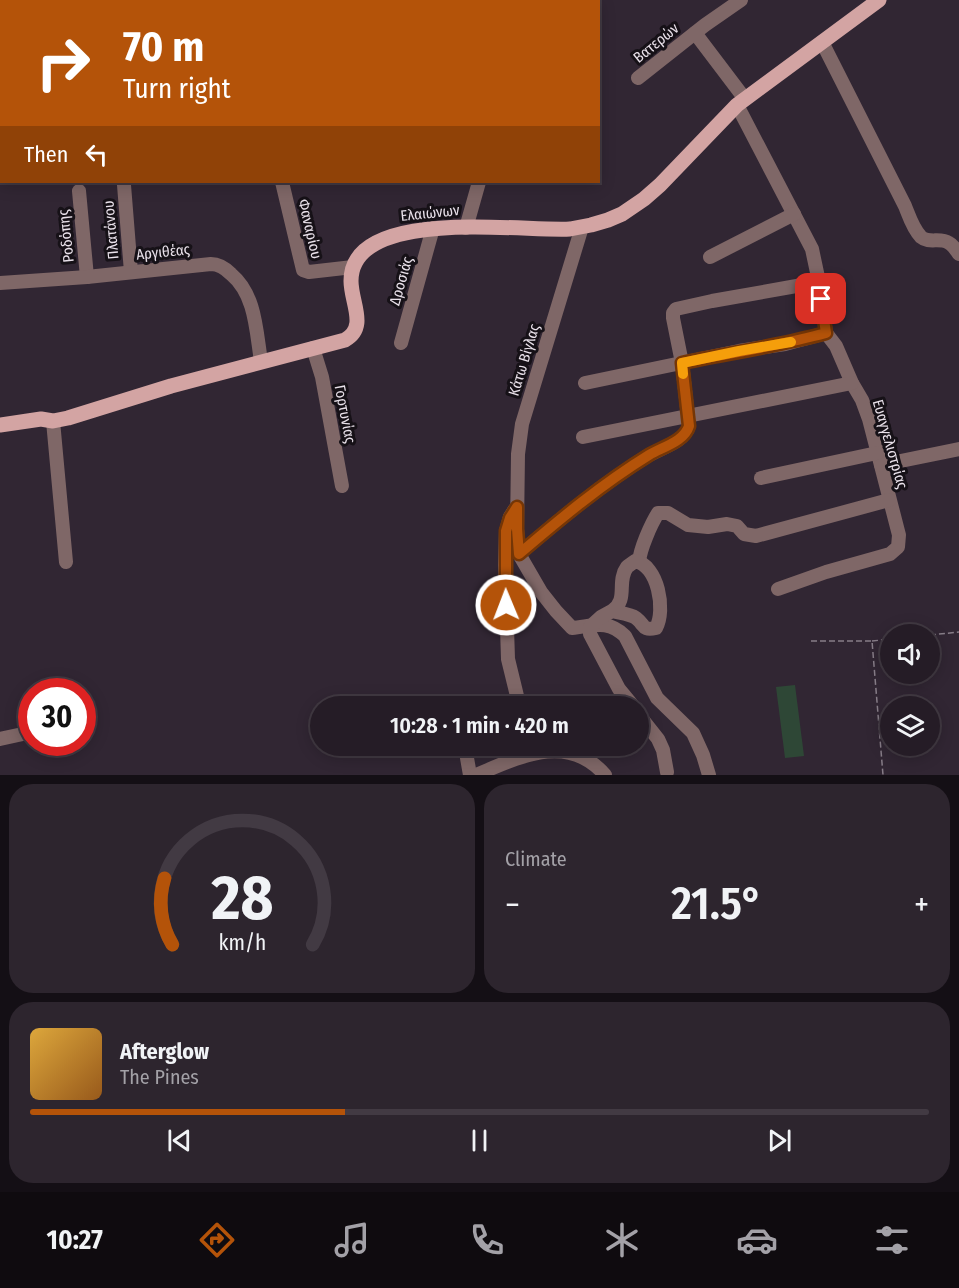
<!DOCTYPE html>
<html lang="en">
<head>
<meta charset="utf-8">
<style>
  :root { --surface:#251c26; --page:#2d252e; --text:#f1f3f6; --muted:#a3a1a7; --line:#423a43; --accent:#b45309 }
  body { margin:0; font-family:"Fira Sans Condensed",sans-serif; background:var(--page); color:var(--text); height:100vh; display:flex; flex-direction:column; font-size:22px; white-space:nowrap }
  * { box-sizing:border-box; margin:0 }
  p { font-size:20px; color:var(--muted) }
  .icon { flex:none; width:33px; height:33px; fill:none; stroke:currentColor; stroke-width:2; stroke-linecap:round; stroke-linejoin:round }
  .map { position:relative; height:775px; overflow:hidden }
  .side { display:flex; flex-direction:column; gap:9px; padding:9px; background:#140f15; flex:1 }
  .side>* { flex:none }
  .hud { position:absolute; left:0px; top:0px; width:600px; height:183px; box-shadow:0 3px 15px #0003,0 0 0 2px var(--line); background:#b45309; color:#fff; overflow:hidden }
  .fabs { position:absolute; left:880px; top:624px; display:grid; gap:12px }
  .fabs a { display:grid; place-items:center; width:60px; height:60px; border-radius:50%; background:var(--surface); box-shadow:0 3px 15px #0003,0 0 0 2px var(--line); font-size:30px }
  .speed { position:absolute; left:18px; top:678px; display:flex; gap:12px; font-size:30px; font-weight:700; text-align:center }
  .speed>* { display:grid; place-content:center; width:78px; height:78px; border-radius:50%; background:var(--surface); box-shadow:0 3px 15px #0003,0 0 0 2px var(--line); line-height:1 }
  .speed .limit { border:9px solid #d22; background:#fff; color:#111 }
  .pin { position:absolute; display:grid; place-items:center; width:51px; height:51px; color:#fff; margin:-26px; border-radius:12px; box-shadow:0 3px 9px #0006 }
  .me { position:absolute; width:66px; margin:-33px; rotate:359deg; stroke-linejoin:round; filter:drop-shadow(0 0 4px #0008) }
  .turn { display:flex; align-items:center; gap:21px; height:126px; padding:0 24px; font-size:27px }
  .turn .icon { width:78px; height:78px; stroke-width:2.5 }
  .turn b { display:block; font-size:42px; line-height:51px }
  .then { display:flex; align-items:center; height:57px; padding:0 24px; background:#0003; gap:12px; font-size:22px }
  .big { font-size:45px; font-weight:600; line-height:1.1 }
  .side .card { flex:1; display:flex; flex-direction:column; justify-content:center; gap:9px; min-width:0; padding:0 21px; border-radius:24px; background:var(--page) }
  .side .dial { align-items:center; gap:0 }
  .dial svg { height:156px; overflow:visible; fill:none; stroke:var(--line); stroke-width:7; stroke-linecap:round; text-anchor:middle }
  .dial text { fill:var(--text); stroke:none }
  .song { display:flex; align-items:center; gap:18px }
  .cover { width:72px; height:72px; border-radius:9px; background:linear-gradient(135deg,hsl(40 70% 55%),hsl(30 70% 35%)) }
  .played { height:6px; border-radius:3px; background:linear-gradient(90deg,var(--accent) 35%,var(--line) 35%) }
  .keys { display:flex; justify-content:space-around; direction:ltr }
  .heat { display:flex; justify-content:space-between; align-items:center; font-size:33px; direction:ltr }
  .side .tiles { flex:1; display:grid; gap:9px; grid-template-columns:1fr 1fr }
  .card:last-child { grid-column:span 2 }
  .trip { position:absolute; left:310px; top:696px; width:339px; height:60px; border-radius:30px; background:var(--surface); box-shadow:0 3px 15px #0003,0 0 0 2px var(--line); font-weight:600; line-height:60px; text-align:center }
  .menu { display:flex; height:96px; justify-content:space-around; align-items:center; background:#0f0b0f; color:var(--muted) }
  .menu .icon { width:42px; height:42px }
  .menu .selected { color:var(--accent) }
  .menu b { font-size:27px; color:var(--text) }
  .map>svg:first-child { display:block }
</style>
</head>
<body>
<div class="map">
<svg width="959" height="775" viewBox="0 0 959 775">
  <rect width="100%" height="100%" fill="#312633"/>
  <path fill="#2e4736" d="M795,685L804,756L785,758L776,687Z"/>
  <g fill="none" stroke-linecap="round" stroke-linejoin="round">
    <g stroke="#877d88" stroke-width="1.5" stroke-dasharray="6 3" stroke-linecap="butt">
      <path d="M930,635L959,632"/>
      <path d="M811,641H872L883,775"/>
      <path d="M872,641L891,639"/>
    </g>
    <g stroke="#7f6767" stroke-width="14">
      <path d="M353,2L355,0"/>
      <path d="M695,33L745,99"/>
      <path d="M822,42L905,206C909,216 913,229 921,237C929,244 940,237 949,243C953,245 956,250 959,254"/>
      <path d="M638,78L705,25L741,0"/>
      <path d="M737,105L812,249L819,282L826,333L836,346L852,383L862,400L869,419L899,535L898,547L890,554L826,572L778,589"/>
      <path d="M282,182L303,270L309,272L353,267"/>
      <path d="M124,185L131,272"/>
      <path d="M79,191L87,277"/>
      <path d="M582,227L522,424L518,454L517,529L519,554L541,592L556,611L572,628C594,626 607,619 625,636L657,698L693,733L703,755L709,775"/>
      <path d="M466,228L479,182"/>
      <path d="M710,257L794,214"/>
      <path d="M0,283L87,277L211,264C219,264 225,268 231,274C256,295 256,331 261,361"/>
      <path d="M401,343L433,228"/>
      <path d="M313,348L322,377L342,486"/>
      <path d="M585,383L739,351L785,344L826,333"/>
      <path d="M53,421L66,562"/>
      <path d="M583,437L852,383"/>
      <path d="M881,465L959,449"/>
      <path d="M761,478L877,453"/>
      <path d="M519,554C560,519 602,484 649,455C663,447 684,442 689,426L682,363L673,318V313L676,309L712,301L819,282"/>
      <path d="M639,562C640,549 651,524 658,513H668L688,525L708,527L727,524L737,526L744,534L756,536L889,500"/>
      <path d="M612,611C629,599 616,582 627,567C628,566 634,562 635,561C658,565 666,610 656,628C642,631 645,625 636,618C630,614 619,613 612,611L601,617L590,627V634L619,689L633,706"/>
      <path d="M513,706L517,702V696L508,659L505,565L506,531L510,517L515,509"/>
      <path d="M639,715L658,739L663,750L667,772"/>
      <path d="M0,739L32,732"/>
      <path d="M468,746L467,758L470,775"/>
      <path d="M476,775C519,757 568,732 605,775"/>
    </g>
    <path stroke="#d3a4a3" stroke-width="15" d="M0,425L41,419L53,421L68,418L171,386L345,340C368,327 351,303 351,281C351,206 522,232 570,229L591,225L608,220L622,214L644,199L660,185L737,105L879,0"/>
  </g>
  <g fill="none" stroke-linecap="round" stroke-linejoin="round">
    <g stroke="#753606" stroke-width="15">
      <path id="route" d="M506,605V531L510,518L517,507V529L519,554C560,519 602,484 649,455C662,447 684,442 689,426L682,363C730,353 778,346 826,333L821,299"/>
    </g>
    <use href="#route" stroke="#b45309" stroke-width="10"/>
    <path stroke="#f59e0b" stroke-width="10" d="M683,374L682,363L739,351L791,342"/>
  </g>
  <g text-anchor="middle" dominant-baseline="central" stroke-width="6" stroke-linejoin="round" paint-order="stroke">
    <g font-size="15" fill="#e9e1ea" stroke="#161117">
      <text transform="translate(656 43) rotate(-39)">Βατερών</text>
      <text transform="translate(430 213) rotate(-6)">Ελαιώνων</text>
      <text transform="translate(310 229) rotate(77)">Φαναρίου</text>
      <text transform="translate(111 230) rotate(-95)">Πλατάνου</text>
      <text transform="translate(66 236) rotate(-96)">Ροδόπης</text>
      <text transform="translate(163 252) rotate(-6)">Αργιθέας</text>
      <text transform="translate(401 281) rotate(-74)">Δροσιάς</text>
      <text transform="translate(524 360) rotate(-73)">Κάτω Βίγλας</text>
      <text transform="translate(345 414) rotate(79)">Γορτυνίας</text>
      <text transform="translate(890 444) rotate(74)">Ευαγγελιστρίας</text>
    </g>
  </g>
</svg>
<div class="fabs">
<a><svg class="icon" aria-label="sound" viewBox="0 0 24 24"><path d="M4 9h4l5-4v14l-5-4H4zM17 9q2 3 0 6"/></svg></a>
<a><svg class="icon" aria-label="layers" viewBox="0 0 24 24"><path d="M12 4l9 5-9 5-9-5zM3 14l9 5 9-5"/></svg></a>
</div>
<div class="speed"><div class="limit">30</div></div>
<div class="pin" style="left:821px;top:299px;background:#d93025"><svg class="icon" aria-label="arrive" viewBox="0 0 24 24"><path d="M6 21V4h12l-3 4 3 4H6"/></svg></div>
<svg class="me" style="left:506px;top:605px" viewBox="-20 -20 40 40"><circle r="17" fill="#b45309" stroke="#fff" stroke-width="3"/><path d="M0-11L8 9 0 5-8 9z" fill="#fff"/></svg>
<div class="trip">10:28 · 1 min · 420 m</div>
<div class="hud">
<div class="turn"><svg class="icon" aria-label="right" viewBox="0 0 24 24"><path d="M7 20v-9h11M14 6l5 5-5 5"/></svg><div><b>70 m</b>Turn right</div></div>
<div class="then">Then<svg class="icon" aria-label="left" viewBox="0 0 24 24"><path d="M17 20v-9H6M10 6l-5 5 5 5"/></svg></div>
</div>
</div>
<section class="side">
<div class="tiles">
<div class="card dial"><svg viewBox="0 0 100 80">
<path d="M14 69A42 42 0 1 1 86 69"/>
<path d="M14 69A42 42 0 0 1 10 35" stroke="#b45309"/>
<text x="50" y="56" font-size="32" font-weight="700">28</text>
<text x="50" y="72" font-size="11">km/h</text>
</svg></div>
<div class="card"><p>Climate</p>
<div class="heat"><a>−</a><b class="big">21.5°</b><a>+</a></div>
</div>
<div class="card">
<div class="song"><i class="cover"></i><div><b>Afterglow</b><p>The Pines</p></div></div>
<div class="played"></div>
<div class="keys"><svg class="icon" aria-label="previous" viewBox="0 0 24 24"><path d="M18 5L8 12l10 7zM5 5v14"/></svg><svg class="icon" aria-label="pause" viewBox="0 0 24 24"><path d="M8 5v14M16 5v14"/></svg><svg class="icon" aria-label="next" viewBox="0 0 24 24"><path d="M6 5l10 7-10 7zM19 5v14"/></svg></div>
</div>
</div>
</section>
<nav class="menu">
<b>10:27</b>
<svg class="icon selected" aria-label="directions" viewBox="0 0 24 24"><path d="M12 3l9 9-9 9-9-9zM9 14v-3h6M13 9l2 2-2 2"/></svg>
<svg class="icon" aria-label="music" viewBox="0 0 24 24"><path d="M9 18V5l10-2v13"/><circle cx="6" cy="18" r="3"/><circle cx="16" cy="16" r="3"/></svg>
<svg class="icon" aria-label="phone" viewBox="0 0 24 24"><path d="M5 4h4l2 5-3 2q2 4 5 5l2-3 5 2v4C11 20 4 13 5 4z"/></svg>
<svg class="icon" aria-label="climate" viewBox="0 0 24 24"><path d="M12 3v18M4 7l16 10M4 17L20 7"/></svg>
<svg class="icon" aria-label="car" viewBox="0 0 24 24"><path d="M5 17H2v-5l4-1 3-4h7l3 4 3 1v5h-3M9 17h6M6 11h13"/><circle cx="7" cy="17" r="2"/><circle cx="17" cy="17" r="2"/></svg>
<svg class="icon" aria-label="filters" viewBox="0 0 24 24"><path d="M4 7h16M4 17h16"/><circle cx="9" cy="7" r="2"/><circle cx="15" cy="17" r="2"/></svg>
</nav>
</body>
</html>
